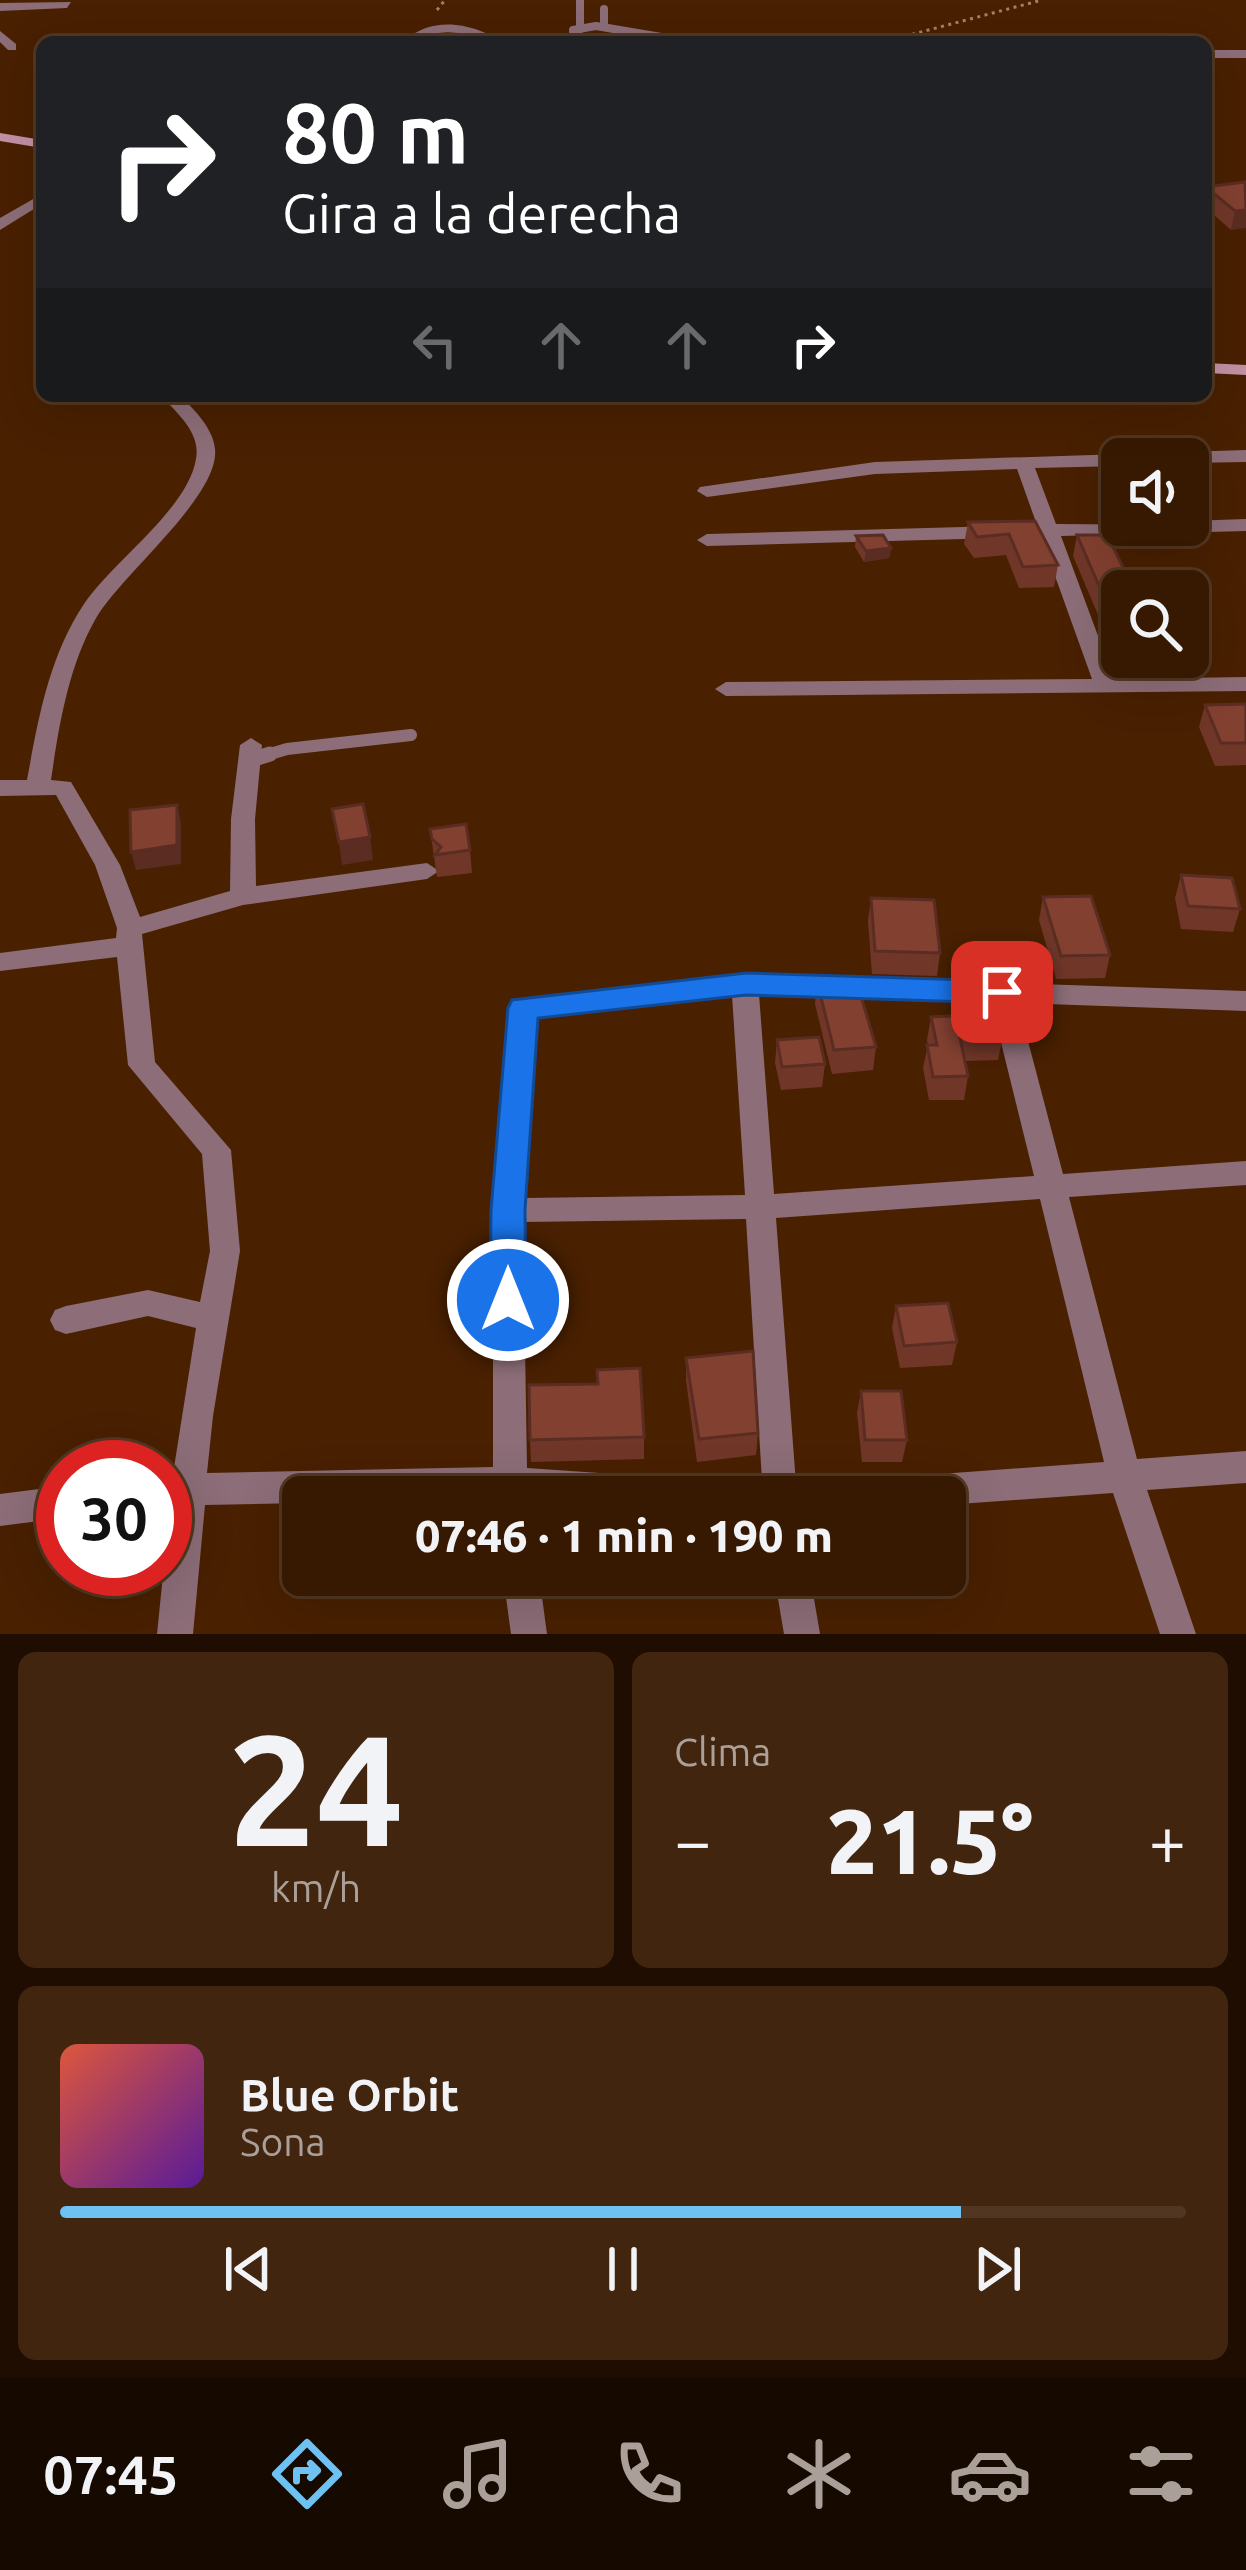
<!DOCTYPE html>
<html lang="es">
<head>
<meta charset="utf-8">
<style>
  :root { --surface:#371800; --page:#42250f; --text:#f1f3f6; --muted:#aaa099; --line:#513722; --accent:#6dc2f3 }
  body { margin:0; font-family:Ubuntu,sans-serif; background:var(--page); color:var(--text); height:100vh; display:flex; flex-direction:column; font-size:45px; white-space:nowrap }
  * { box-sizing:border-box; margin:0 }
  p { font-size:39px; color:var(--muted) }
  .icon { flex:none; width:66px; height:66px; fill:none; stroke:currentColor; stroke-width:2; stroke-linecap:round; stroke-linejoin:round }
  .map { position:relative; height:1634px; overflow:hidden }
  .panel { display:flex; flex-direction:column; gap:18px; padding:18px; background:#1e0d00; flex:1 }
  .panel>* { flex:none }
  .banner { position:absolute; left:36px; top:36px; width:1176px; height:366px; border-radius:18px; box-shadow:0 12px 48px #0002,0 0 0 3px var(--line); background:#202124; color:#fff; overflow:hidden }
  .controls { position:absolute; left:1101px; top:438px; display:grid; gap:24px }
  .controls a { display:grid; place-items:center; width:108px; height:108px; border-radius:18px; background:var(--surface); box-shadow:0 12px 48px #0002,0 0 0 3px var(--line); font-size:60px }
  .speed { position:absolute; left:36px; top:1440px; display:flex; gap:24px; font-size:60px; font-weight:700; text-align:center }
  .speed>* { display:grid; place-content:center; width:156px; height:156px; border-radius:50%; background:var(--surface); box-shadow:0 12px 48px #0002,0 0 0 3px var(--line); line-height:1 }
  .speed .limit { border:18px solid #d22; background:#fff; color:#111 }
  .pin { position:absolute; display:grid; place-items:center; width:102px; height:102px; color:#fff; margin:-51px; border-radius:24px; box-shadow:0 6px 18px #0006 }
  .me { position:absolute; width:132px; margin:-66px; rotate:0deg; stroke-linejoin:round; filter:drop-shadow(0 0 9px #0008) }
  .turn { display:flex; align-items:center; gap:42px; height:252px; padding:0 48px; font-size:54px }
  .turn .icon { width:156px; height:156px; stroke-width:2.5 }
  .turn b { display:block; font-size:84px; line-height:102px }
  .lanes { display:flex; align-items:center; height:114px; padding:0 48px; background:#0003; justify-content:center; gap:60px; direction:ltr }
  .lanes .off { opacity:.35 }
  .big { font-size:90px; font-weight:800; line-height:1.1 }
  .panel .tile { flex:1; display:flex; flex-direction:column; justify-content:center; gap:18px; min-width:0; padding:0 42px; border-radius:18px; background:var(--page) }
  .panel .dial { align-items:center; gap:0 }
  .dial b { font-size:156px; line-height:1 }
  .song { display:flex; align-items:center; gap:36px }
  .cover { width:144px; height:144px; border-radius:18px; background:linear-gradient(135deg,hsl(10 70% 55%),hsl(270 70% 35%)) }
  .played { height:12px; border-radius:6px; background:linear-gradient(90deg,var(--accent) 80%,var(--line) 80%) }
  .keys { display:flex; justify-content:space-around; direction:ltr }
  .heat { display:flex; justify-content:space-between; align-items:center; font-size:66px; direction:ltr }
  .panel .tiles { flex:1; display:grid; gap:18px; grid-template-columns:1fr 1fr }
  .tile:last-child { grid-column:span 2 }
  .trip { position:absolute; left:282px; top:1476px; width:684px; height:120px; border-radius:18px; background:var(--surface); box-shadow:0 12px 48px #0002,0 0 0 3px var(--line); font-weight:800; line-height:120px; text-align:center }
  .menu { display:flex; height:192px; justify-content:space-around; align-items:center; background:#160a00; color:var(--muted) }
  .menu .icon { width:84px; height:84px }
  .menu .selected { color:var(--accent) }
  .menu b { font-size:54px; color:var(--text) }
  .map>svg:first-child { display:block }
</style>
</head>
<body>
<div class="map">
<svg width="1246" height="1634" viewBox="0 0 1246 1634">
  <rect width="100%" height="100%" fill="#492000"/>
  <g fill="none" stroke-linecap="round" stroke-linejoin="round">
    <g stroke="#a58065" stroke-width="3" stroke-dasharray="3 4.5" stroke-linecap="butt">
      <path d="M437,10L445,0"/>
      <path d="M883,42L1042,0"/>
    </g>
    <g stroke="#8c6d78" stroke-width="8">
      <path d="M580,0V29"/>
      <path d="M604,9V27"/>
      <path d="M409,42C435,21 467,27 495,42"/>
      <path d="M574,42L573,30L596,26L691,42"/>
    </g>
    <path stroke="#8c6d78" stroke-width="12" d="M260,757L287,749L411,735"/>
    <path stroke="#8c6d78" stroke-width="15" d="M248,761L270,754"/>
    <g fill="#8c6d78" fill-rule="evenodd">
      <path d="M71,2L67,8L0,11V3Z"/>
      <path d="M0,31L16,44V50H8L0,42Z"/>
      <rect x="1206" y="50" width="40" height="8"/>
      <path d="M42,194V204L0,230V218Z"/>
      <path d="M162,396H181C195,411 213,428 215,449C220,497 119,576 95,620C68,668 59,726 51,780L71,782L120,865L140,917L230,891L231,819L240,745L251,738L262,745L255,819L256,886L427,863L439,871L427,879L243,905L142,934L155,1062L231,1150L240,1251L213,1416L207,1473L493,1467V1210L510,1008L513,1001L745,974L1246,991V1011L1018,1003L1063,1174L1246,1161V1185L1069,1197L1137,1459L1246,1451V1483L1147,1490L1196,1634H1160L1113,1493L945,1505V1497H828L833,1486L845,1481L1104,1462L1040,1199L776,1218L797,1497H763L746,1219L523,1222L527,1468L715,1481L727,1486L732,1497H303V1503L205,1505L193,1634H157L170,1506H165V1474H173L196,1328L148,1316L66,1334L55,1330L50,1320L55,1310L66,1306L148,1290L200,1302L210,1251L202,1154L128,1065L117,957L0,971V953L116,938L117,928L95,865L56,795L0,796V780H27C38,720 49,656 84,604C113,561 188,509 196,459C201,432 177,414 162,396ZM759,994L991,1002L1034,1176L774,1194ZM732,995L745,1195L524,1198L536,1016Z"/>
      <path d="M1246,450V462L1188,463V459H1141L1150,453Z"/>
      <path d="M1122,454L1131,459H1122V466L1035,468L1056,524L1188,525V521L1246,519V531L1061,536L1114,679L1246,677V691L726,696L715,689L726,682L1092,679L1041,537L707,546L697,540L707,534L1037,525L1017,469L875,474L707,497L697,491L700,487L875,462Z"/>
      <path d="M63,1486V1518L0,1526V1494Z"/>
      <path d="M503,1575H539L547,1634H511Z"/>
      <path d="M774,1575H810L820,1634H784Z"/>
    </g>
    <g fill="#c291a3" fill-rule="evenodd">
      <path d="M0,133L42,140V148L0,141Z"/>
      <path d="M1206,363L1246,365V375L1206,373Z"/>
    </g>
  </g>
  <g fill="#703729">
    <path d="M1246,182L1231,230L1206,208V186Z"/>
    <path d="M1035,521L1058,565L1054,587L1019,588L1006,555L974,558L964,544L968,522Z"/>
    <path d="M1077,535L1122,591V623L1102,624L1073,556Z"/>
    <path d="M856,536L891,548L889,558L864,562L855,547Z"/>
    <path d="M1246,704V765L1215,766L1199,727L1205,705Z"/>
    <path d="M430,829L470,850L472,873L437,877Z"/>
    <path d="M1181,875L1240,909L1233,932L1181,929L1175,898Z"/>
    <path d="M1043,897L1110,955L1105,978L1056,979L1039,920Z"/>
    <path d="M871,898L940,953L937,976L872,974L868,921Z"/>
    <path d="M817,981L876,1047L873,1070L832,1074L815,1004Z"/>
    <path d="M931,1017L1003,1036L998,1060L965,1061L968,1076L964,1100H929L923,1068L928,1045L927,1040Z"/>
    <path d="M777,1040L825,1064L822,1087L781,1090L775,1063Z"/>
    <path d="M896,1306L957,1342L952,1365L900,1368L892,1328Z"/>
    <path d="M686,1358L758,1433L756,1455L697,1462L686,1380Z"/>
    <path d="M861,1391L907,1440L902,1462H862L857,1413Z"/>
    <path d="M644,1437V1459L531,1462L530,1440Z"/>
  </g>
  <g fill="#5b2d22">
    <path d="M1246,210V228L1231,230L1235,211Z"/>
    <path d="M891,548L889,558L864,562L866,551Z"/>
    <path d="M177,805L181,823V864L136,870L131,852Z"/>
    <path d="M370,837L373,860L342,865L339,842Z"/>
  </g>
  <g fill="#824030" stroke="#5b2d22" stroke-width="3">
    <path d="M1245,182L1246,210L1235,211L1206,187Z"/>
    <path d="M1035,521L1058,565L1023,567L1009,534L977,537L968,522Z"/>
    <path d="M883,535L891,548L866,551L856,536Z"/>
    <path d="M1077,535H1107L1135,591H1122V602H1106Z"/>
    <path d="M1246,704V743H1221L1205,705Z"/>
    <path d="M363,804L370,837L339,842L332,809Z"/>
    <path d="M177,805V845L131,852L130,810Z"/>
    <path d="M466,824L470,850L435,855L441,847L432,839L430,829Z"/>
    <path d="M1181,875L1232,878L1240,909L1188,906Z"/>
    <path d="M1091,896L1110,955L1061,956L1043,897Z"/>
    <path d="M871,898L934,900L940,953L875,951Z"/>
    <path d="M856,979L876,1047L834,1050L817,981Z"/>
    <path d="M997,1014L1003,1036L960,1038L968,1076L933,1077L927,1045H937L931,1017Z"/>
    <path d="M819,1037L825,1064L782,1067L777,1040Z"/>
    <path d="M948,1303L957,1342L904,1346L896,1306Z"/>
    <path d="M753,1351L758,1433L699,1439L686,1358Z"/>
    <path d="M640,1368L644,1437L530,1440L529,1385L598,1384L597,1370Z"/>
    <path d="M861,1391H901L907,1440H865Z"/>
  </g>
  <path fill="#1a73e8" stroke="#114b97" stroke-width="3" d="M746,973L1002,981L1013,985L1017,992L1013,1000L1002,1003L746,995L538,1018L525,1210L526,1300L521,1311L508,1316L496,1311L490,1300L491,1210L508,1008L512,1000Z"/>
</svg>
<div class="controls">
<a><svg class="icon" aria-label="sound" viewBox="0 0 24 24"><path d="M4 9h4l5-4v14l-5-4H4zM17 9q2 3 0 6"/></svg></a>
<a><svg class="icon" aria-label="search" viewBox="0 0 24 24"><circle cx="10" cy="10" r="6"/><path d="M15 15l6 6"/></svg></a>
</div>
<div class="speed"><div class="limit">30</div></div>
<div class="pin" style="left:1002px;top:992px;background:#d93025"><svg class="icon" aria-label="arrive" viewBox="0 0 24 24"><path d="M6 21V4h12l-3 4 3 4H6"/></svg></div>
<svg class="me" style="left:508px;top:1300px" viewBox="-20 -20 40 40"><circle r="17" fill="#1a73e8" stroke="#fff" stroke-width="3"/><path d="M0-11L8 9 0 5-8 9z" fill="#fff"/></svg>
<div class="trip">07:46 · 1 min · 190 m</div>
<div class="banner">
<div class="turn"><svg class="icon" aria-label="right" viewBox="0 0 24 24"><path d="M7 20v-9h11M14 6l5 5-5 5"/></svg><div><b>80 m</b>Gira a la derecha</div></div>
<div class="lanes"><svg class="icon off" aria-label="left" viewBox="0 0 24 24"><path d="M17 20v-9H6M10 6l-5 5 5 5"/></svg><svg class="icon off" aria-label="ahead" viewBox="0 0 24 24"><path d="M12 20V5M6 11l6-6 6 6"/></svg><svg class="icon off" aria-label="ahead" viewBox="0 0 24 24"><path d="M12 20V5M6 11l6-6 6 6"/></svg><svg class="icon" aria-label="right" viewBox="0 0 24 24"><path d="M7 20v-9h11M14 6l5 5-5 5"/></svg></div>
</div>
</div>
<section class="panel">
<div class="tiles">
<div class="tile dial"><b>24</b><p>km/h</p></div>
<div class="tile"><p>Clima</p>
<div class="heat"><a>−</a><b class="big">21.5°</b><a>+</a></div>
</div>
<div class="tile">
<div class="song"><i class="cover"></i><div><b>Blue Orbit</b><p>Sona</p></div></div>
<div class="played"></div>
<div class="keys"><svg class="icon" aria-label="previous" viewBox="0 0 24 24"><path d="M18 5L8 12l10 7zM5 5v14"/></svg><svg class="icon" aria-label="pause" viewBox="0 0 24 24"><path d="M8 5v14M16 5v14"/></svg><svg class="icon" aria-label="next" viewBox="0 0 24 24"><path d="M6 5l10 7-10 7zM19 5v14"/></svg></div>
</div>
</div>
</section>
<nav class="menu">
<b>07:45</b>
<svg class="icon selected" aria-label="directions" viewBox="0 0 24 24"><path d="M12 3l9 9-9 9-9-9zM9 14v-3h6M13 9l2 2-2 2"/></svg>
<svg class="icon" aria-label="music" viewBox="0 0 24 24"><path d="M9 18V5l10-2v13"/><circle cx="6" cy="18" r="3"/><circle cx="16" cy="16" r="3"/></svg>
<svg class="icon" aria-label="phone" viewBox="0 0 24 24"><path d="M5 4h4l2 5-3 2q2 4 5 5l2-3 5 2v4C11 20 4 13 5 4z"/></svg>
<svg class="icon" aria-label="climate" viewBox="0 0 24 24"><path d="M12 3v18M4 7l16 10M4 17L20 7"/></svg>
<svg class="icon" aria-label="car" viewBox="0 0 24 24"><path d="M5 17H2v-5l4-1 3-4h7l3 4 3 1v5h-3M9 17h6M6 11h13"/><circle cx="7" cy="17" r="2"/><circle cx="17" cy="17" r="2"/></svg>
<svg class="icon" aria-label="filters" viewBox="0 0 24 24"><path d="M4 7h16M4 17h16"/><circle cx="9" cy="7" r="2"/><circle cx="15" cy="17" r="2"/></svg>
</nav>
</body>
</html>
